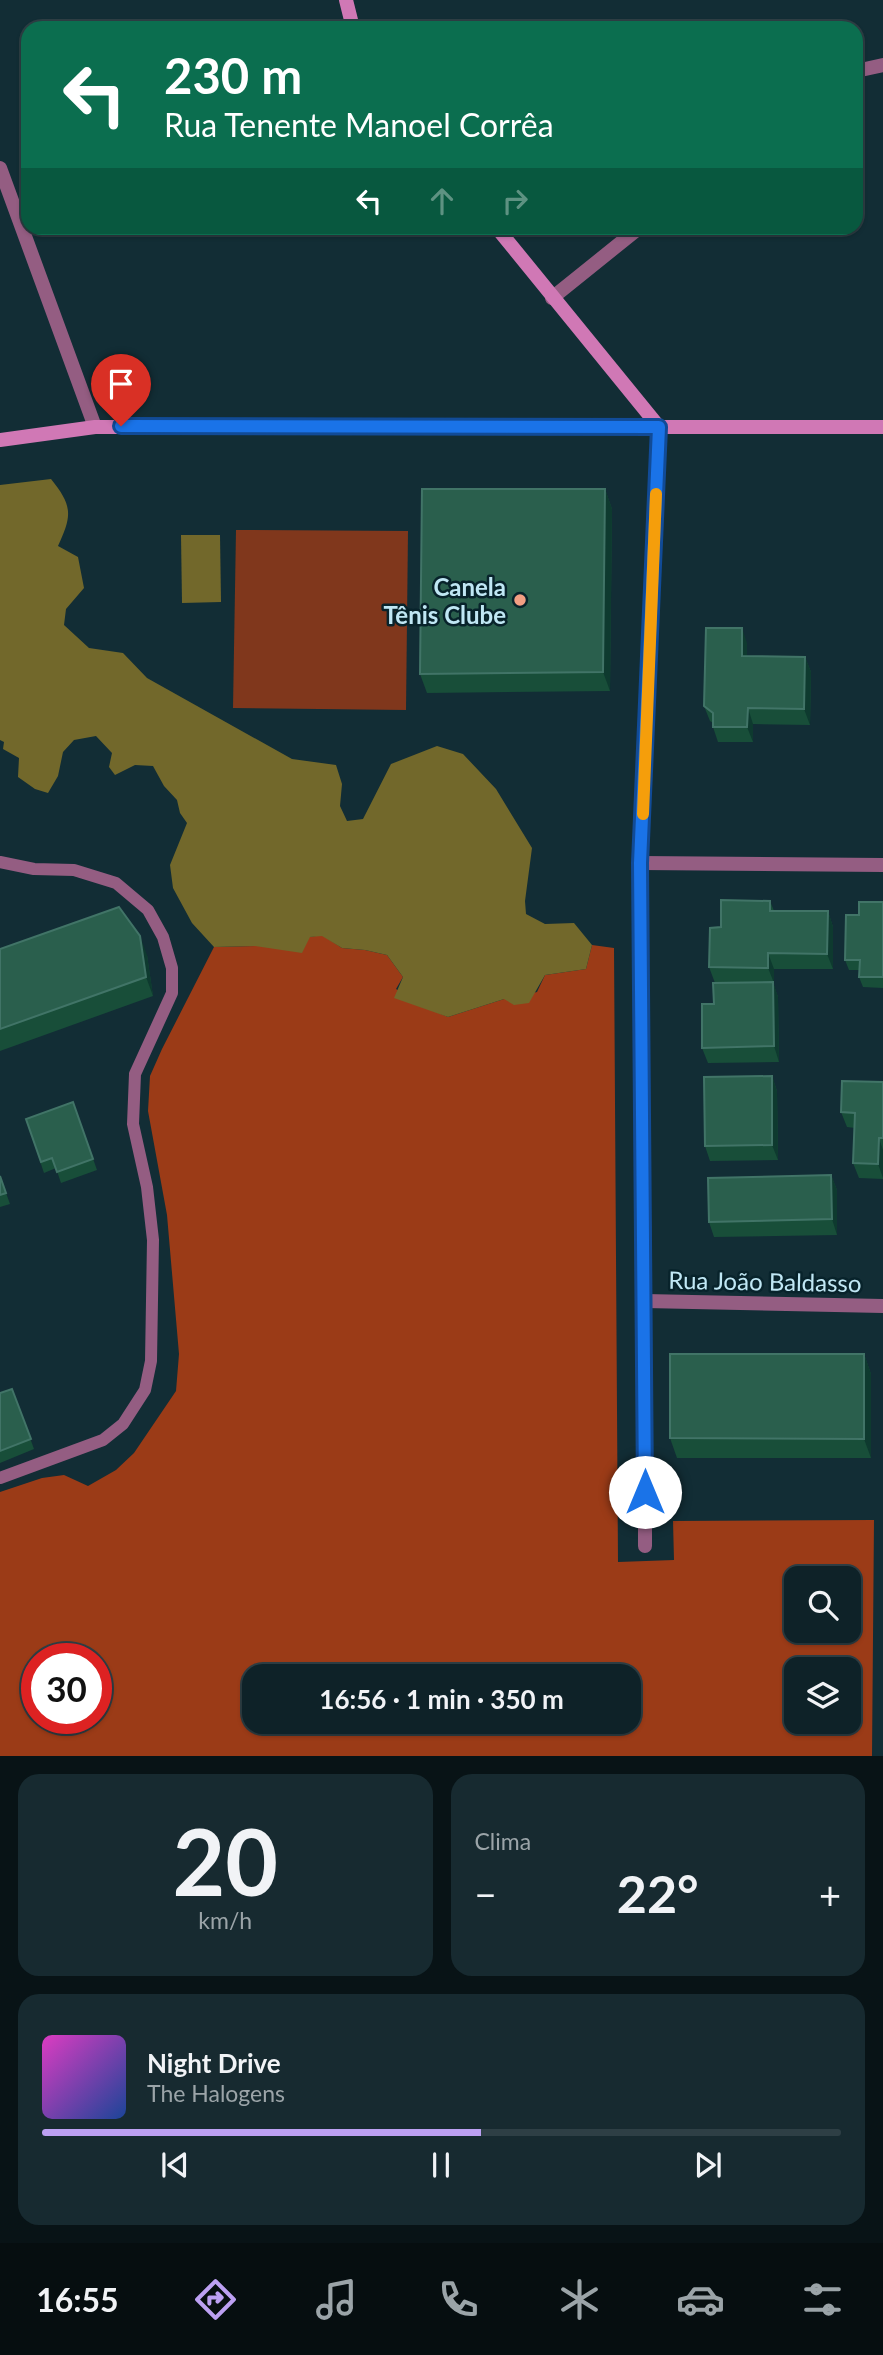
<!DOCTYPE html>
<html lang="pt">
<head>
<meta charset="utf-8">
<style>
  :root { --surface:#0e2228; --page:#172a30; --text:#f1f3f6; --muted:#9ba4a8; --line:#2e3f45; --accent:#bca0f2 }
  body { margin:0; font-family:Lato,sans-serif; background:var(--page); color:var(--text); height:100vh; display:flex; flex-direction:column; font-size:26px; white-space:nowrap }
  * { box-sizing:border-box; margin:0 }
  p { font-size:23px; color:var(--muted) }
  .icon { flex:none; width:38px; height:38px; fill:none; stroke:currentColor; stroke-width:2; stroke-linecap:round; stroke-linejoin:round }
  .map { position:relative; height:1756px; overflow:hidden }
  .details { display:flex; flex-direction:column; gap:18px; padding:18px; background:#081316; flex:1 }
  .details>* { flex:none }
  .top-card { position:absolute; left:21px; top:21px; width:842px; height:214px; border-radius:21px; box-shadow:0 2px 5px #0004,0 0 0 2px var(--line); background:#0b6e4f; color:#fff; overflow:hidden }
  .fabs { position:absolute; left:784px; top:1566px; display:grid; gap:14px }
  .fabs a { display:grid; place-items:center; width:77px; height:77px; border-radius:14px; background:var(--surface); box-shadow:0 2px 5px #0004,0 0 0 2px var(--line); font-size:35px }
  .speed { position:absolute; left:21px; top:1643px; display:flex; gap:14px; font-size:35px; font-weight:700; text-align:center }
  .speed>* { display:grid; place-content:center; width:91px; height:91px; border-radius:50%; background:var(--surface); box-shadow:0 2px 5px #0004,0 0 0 2px var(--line); line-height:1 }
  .speed .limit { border:10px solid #d22; background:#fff; color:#111 }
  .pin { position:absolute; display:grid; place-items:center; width:60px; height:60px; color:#fff; margin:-72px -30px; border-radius:50% 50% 50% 0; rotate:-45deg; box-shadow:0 0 7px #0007 }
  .pin .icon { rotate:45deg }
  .me { position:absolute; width:77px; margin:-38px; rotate:0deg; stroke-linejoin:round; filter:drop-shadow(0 0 5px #0008) }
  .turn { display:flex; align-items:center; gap:24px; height:147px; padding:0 28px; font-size:32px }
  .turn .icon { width:91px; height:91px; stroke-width:2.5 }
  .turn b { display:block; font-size:49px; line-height:60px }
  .lanes { display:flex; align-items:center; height:66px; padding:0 28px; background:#0003; justify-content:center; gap:35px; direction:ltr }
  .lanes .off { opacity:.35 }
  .big { font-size:52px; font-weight:700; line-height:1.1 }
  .details .card { flex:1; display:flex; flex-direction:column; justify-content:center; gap:10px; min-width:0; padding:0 24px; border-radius:21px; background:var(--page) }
  .details .dial { align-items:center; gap:0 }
  .dial b { font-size:91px; line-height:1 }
  .song { display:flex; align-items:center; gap:21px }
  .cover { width:84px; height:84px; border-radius:10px; background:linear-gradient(135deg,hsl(310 70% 55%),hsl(220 70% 35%)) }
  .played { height:7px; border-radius:4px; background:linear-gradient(90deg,var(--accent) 55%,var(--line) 55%) }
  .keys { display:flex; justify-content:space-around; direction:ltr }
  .heat { display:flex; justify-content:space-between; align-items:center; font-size:38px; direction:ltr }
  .details .tiles { flex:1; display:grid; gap:18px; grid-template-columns:1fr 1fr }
  .card:last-child { grid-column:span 2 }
  .trip { position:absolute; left:242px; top:1664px; width:399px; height:70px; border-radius:21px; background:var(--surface); box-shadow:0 2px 5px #0004,0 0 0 2px var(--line); font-weight:700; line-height:70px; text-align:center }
  .tab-bar { display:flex; height:112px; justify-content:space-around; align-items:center; background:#060e10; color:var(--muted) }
  .tab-bar .icon { width:49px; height:49px }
  .tab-bar .current { color:var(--accent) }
  .tab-bar b { font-size:32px; color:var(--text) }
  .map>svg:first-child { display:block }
</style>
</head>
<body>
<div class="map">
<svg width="883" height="1757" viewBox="0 0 883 1757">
  <rect width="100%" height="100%" fill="#122d35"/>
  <path fill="#80371c" d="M236,530L408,531L406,710L233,708Z"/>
  <path fill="#9b3b17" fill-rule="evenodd" d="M322,935L342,948L365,950L387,955L403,977L396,989L429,1009L448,1017L504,999L537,992L545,975L586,969L592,945L614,948L618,1562L674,1560L673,1521L874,1520L872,1756H0V1492L42,1478L64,1475L88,1486L116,1470L134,1453L176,1391L179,1354L167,1215L148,1111L150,1076L162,1049L214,947L255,946ZM796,1578H849V1631H796ZM37,1659H96V1718H37ZM796,1670H849V1722H796ZM254,1676H628V1722H254Z"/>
  <g fill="#72682b">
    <path d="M51,479C73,506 72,516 58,546L78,557L84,588L66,609L64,625L89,648L123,653L147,678L292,759L336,765L342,784L340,806L347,821L363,819L391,764L437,746L463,754L496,789L532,848L525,901L526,914L545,924L574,923L592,945L586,969L545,975L529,1003L514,1005L504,999L448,1017L394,998L403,977L387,955L365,950L342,948L322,936L310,937L302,953L255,946L214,947L192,923L173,888L170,865L187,823L180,813L177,800L164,786L153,766L135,765L115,775L109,767L112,753L96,736L74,740L63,752L58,776L48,793L35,789L18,777L19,758L3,749L4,742L0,740V485Z"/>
    <path d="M181,535H220L221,602L182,603Z"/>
  </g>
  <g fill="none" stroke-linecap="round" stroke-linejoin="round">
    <path stroke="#945d82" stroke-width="12" d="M0,862L34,869L74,870L116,883L148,910L163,937L172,968V993L135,1074L133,1124L147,1187L153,1240L151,1361L145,1390L123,1424L103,1440L0,1478"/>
    <g stroke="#945d82" stroke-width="14">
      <path d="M856,71L883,65"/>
      <path d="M0,168L95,427"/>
      <path d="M552,298L639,228"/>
      <path d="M640,863L883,865"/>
      <path d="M645,1301L883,1306"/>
      <path d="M645,1546V1301L640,863L659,427"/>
    </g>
    <g stroke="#d078b5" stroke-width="14">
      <path d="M346,0L353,28"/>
      <path d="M497,228L659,427"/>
      <path d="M0,440L95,427H883"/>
    </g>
  </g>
  <g fill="#184e39">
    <path d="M605,489L612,509L610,691L427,693L420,674Z"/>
    <path d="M747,643V656L805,657L811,672L810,725L753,724V742H718L713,727V723L710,721L704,706Z"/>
    <path d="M770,901L774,911H828L833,927V969H774L773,983L778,997L779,1062L708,1063L702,1048L714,1004L715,983L709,967Z"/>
    <path d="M883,902V988L863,987L859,977L860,970H849L845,960L859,915Z"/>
    <path d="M0,949L147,955L153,996L0,1051Z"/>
    <path d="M772,1076L777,1091L778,1160L710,1161L705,1146Z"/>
    <path d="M883,1082V1179L859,1178L853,1163L855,1128L847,1127L841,1112Z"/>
    <path d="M73,1102L97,1170L61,1183L56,1168L44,1173L26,1119Z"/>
    <path d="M831,1175L837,1190V1235L714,1237L709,1222Z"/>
    <path d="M0,1176L10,1204L0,1207Z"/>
    <path d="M864,1354L871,1374V1458H677L670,1438Z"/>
    <path d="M12,1389L34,1449L0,1463V1393Z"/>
  </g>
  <g fill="#0e3a2f">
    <path d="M605,489L612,509L610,691L603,672Z"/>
    <path d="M742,628L747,643V671L742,656Z"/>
    <path d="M805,657L811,672L810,725L804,709Z"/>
    <path d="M748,708L753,724V742L747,727Z"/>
    <path d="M828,911L833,927V969L827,954Z"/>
    <path d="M140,936L147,955L153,996L146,977Z"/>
    <path d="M768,953L774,969V983L768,968Z"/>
    <path d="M773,982L778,997L779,1062L774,1046Z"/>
    <path d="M772,1076L777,1091L778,1160L772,1145Z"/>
    <path d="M879,1138L883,1150V1178L878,1164Z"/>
    <path d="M831,1175L837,1190V1235L832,1219Z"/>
    <path d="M864,1354L871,1374V1458L864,1439Z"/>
  </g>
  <g fill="#2a5f4d" stroke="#417467" stroke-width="2">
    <path d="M422,489H605L603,672L420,674Z"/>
    <path d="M706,628H742V656L805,657L804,709L748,708L747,727H713V713L704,706Z"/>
    <path d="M721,900L770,901V911H828L827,954L768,953V968L709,967L710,928L721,927Z"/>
    <path d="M859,902H883V977H859L860,960H845L846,915H859Z"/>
    <path d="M119,907L140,936L146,977L0,1029V949Z"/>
    <path d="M773,982L774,1046L702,1048V1004H714L713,983Z"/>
    <path d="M772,1076V1145L705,1146L704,1077Z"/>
    <path d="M842,1081L883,1082V1138H879L878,1164L853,1163L855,1113L841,1112Z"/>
    <path d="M73,1102L93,1159L57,1172L52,1158L41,1162L26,1119Z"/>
    <path d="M831,1175L832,1219L709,1222L708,1178Z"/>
    <path d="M0,1176L6,1193L0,1195Z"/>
    <path d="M670,1354H864V1439L670,1438Z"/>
    <path d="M12,1389L31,1439L0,1451V1393Z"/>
  </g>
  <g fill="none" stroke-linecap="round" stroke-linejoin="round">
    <g stroke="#114b97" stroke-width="18">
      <path id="route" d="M121,426L659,427L640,863L645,1492"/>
    </g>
    <use href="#route" stroke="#1a73e8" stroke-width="12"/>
    <path stroke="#f59e0b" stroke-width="12" d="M643,814L656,494"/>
  </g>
  <circle fill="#f39f83" stroke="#08232b" stroke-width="2.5" cx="520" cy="600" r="7"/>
  <g text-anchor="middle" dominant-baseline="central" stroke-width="5" stroke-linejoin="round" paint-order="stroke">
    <g font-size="24" font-weight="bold" fill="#c0e7f4" stroke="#08232b" text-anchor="end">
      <text x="506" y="586">Canela<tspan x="506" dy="28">Tênis Clube</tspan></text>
    </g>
    <g font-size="24" fill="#c0e7f4" stroke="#08232b">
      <text transform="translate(765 1281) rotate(1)">Rua João Baldasso</text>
    </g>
  </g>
</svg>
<div class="fabs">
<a><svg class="icon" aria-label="search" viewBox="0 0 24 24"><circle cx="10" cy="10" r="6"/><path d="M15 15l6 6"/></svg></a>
<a><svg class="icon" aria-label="layers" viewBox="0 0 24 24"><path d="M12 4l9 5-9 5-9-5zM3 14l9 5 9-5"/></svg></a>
</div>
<div class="speed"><div class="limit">30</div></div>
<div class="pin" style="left:121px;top:426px;background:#d93025"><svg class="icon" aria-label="arrive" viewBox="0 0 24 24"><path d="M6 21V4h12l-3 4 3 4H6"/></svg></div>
<svg class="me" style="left:645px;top:1492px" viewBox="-20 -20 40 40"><circle r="19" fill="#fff"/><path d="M0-13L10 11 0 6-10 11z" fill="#1a73e8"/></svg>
<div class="trip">16:56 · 1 min · 350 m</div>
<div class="top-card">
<div class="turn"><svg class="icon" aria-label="left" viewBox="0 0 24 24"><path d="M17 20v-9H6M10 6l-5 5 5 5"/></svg><div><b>230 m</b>Rua Tenente Manoel Corrêa</div></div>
<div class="lanes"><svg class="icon" aria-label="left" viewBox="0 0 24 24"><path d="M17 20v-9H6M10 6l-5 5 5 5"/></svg><svg class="icon off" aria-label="ahead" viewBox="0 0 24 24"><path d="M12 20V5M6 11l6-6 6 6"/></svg><svg class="icon off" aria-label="right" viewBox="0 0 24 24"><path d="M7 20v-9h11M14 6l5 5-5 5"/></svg></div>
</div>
</div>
<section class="details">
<div class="tiles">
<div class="card dial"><b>20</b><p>km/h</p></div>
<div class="card"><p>Clima</p>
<div class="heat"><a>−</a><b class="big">22°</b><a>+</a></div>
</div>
<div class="card">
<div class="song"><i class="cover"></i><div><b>Night Drive</b><p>The Halogens</p></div></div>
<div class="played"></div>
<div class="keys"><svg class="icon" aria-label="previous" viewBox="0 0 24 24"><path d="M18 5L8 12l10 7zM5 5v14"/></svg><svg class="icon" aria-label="pause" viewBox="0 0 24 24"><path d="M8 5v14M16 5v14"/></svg><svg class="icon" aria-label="next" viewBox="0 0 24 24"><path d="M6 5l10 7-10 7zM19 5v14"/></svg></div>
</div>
</div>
</section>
<nav class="tab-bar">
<b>16:55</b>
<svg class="icon current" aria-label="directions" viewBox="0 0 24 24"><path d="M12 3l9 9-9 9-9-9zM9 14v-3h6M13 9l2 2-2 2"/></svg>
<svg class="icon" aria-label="music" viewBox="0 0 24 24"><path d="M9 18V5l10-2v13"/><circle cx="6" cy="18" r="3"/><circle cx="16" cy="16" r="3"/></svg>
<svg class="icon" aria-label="phone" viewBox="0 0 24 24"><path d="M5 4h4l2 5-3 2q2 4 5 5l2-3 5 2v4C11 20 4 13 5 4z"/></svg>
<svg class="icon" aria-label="climate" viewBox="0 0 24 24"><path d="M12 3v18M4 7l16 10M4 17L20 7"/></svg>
<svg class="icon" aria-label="car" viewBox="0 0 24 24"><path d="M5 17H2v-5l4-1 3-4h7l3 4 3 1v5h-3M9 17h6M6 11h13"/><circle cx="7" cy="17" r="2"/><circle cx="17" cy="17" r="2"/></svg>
<svg class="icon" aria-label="filters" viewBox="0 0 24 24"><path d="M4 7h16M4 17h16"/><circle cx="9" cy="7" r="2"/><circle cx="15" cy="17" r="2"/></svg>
</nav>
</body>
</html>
